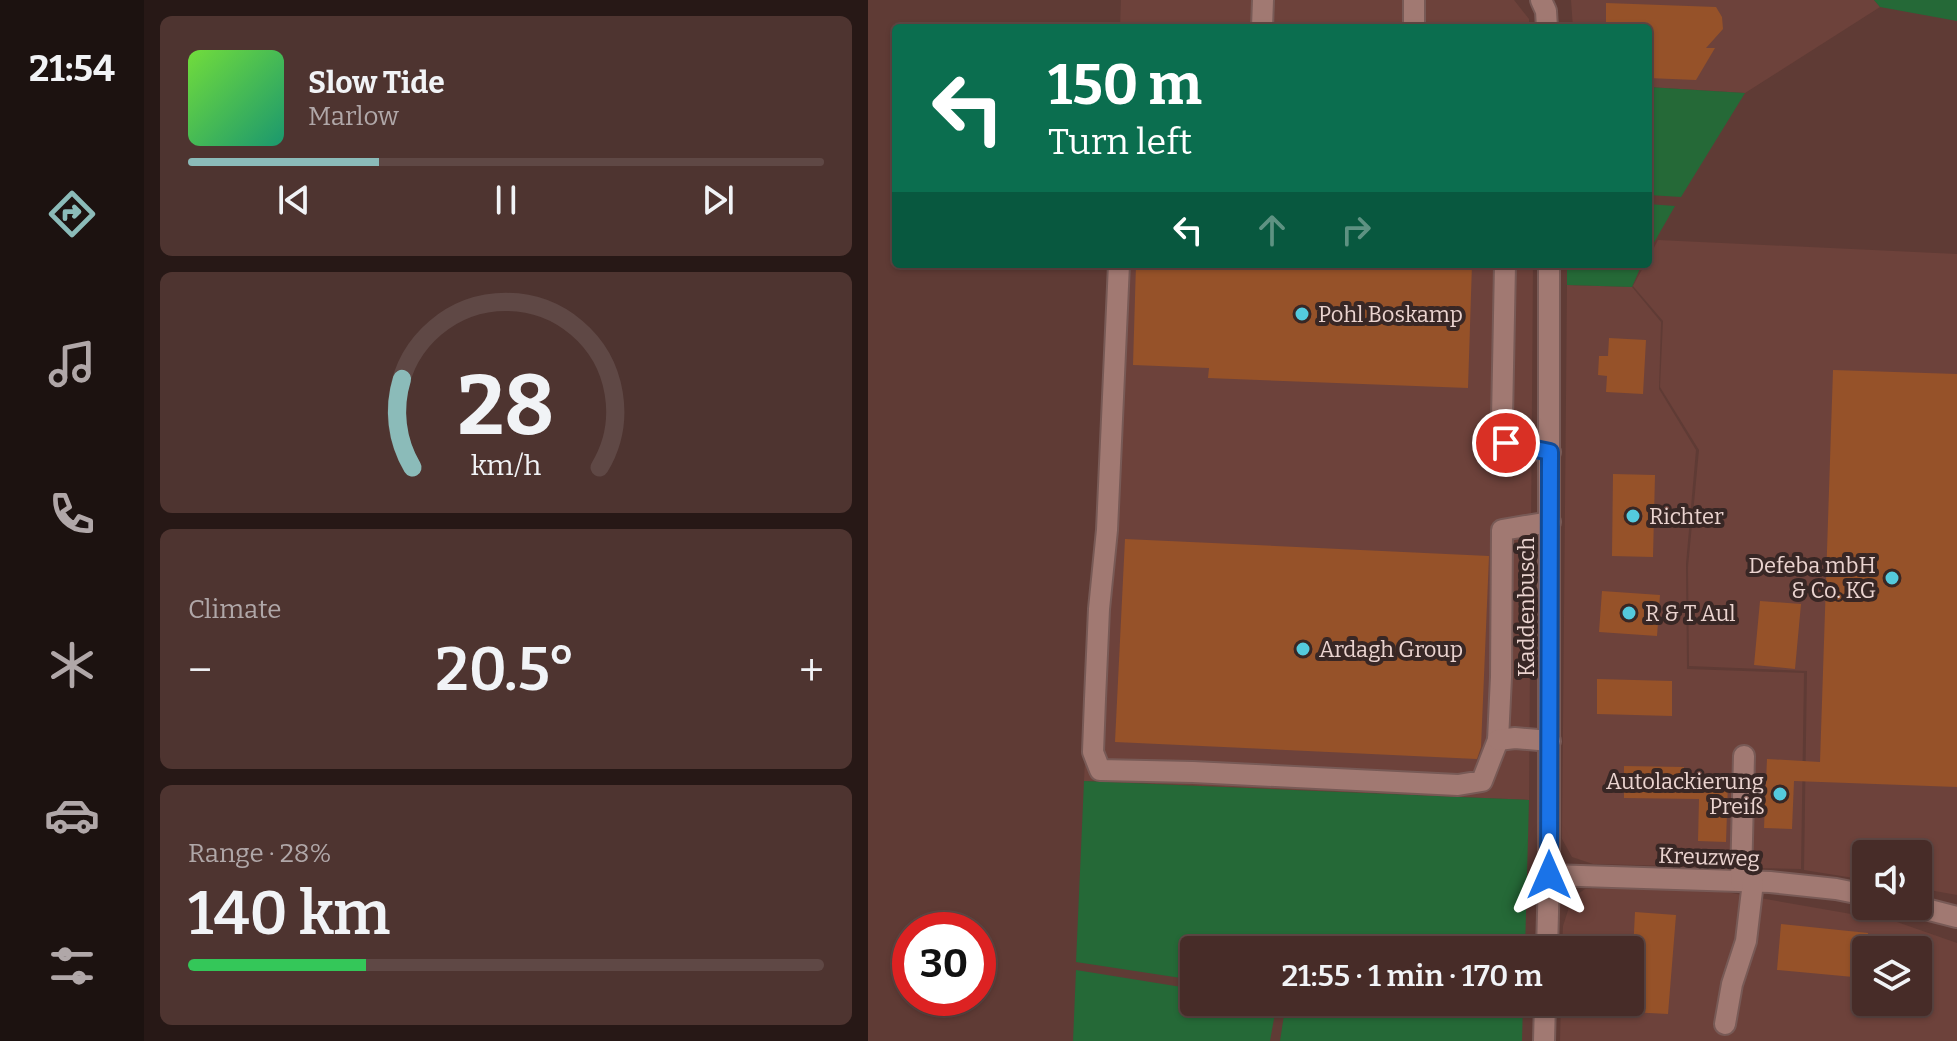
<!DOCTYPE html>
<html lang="en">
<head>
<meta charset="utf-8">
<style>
  :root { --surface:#472c28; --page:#4e3430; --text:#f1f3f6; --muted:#b0a7a8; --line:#5f4845; --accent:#8bbbb9 }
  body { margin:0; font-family:Bitter,serif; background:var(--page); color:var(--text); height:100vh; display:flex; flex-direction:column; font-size:30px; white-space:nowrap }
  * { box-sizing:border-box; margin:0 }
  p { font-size:26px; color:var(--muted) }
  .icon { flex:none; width:44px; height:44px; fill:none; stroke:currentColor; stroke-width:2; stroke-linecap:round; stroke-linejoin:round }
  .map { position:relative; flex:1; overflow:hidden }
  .side { display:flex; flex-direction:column; gap:16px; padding:16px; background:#271816; width:724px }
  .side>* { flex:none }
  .top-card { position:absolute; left:24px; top:24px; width:760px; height:244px; border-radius:8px; box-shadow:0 2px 6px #0004,0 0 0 2px var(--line); background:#0b6e4f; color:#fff; overflow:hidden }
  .tools { position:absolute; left:984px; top:840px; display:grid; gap:16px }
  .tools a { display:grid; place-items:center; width:80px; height:80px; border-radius:8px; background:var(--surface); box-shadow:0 2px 6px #0004,0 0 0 2px var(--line); font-size:40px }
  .speed { position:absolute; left:24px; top:912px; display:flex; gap:16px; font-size:40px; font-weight:700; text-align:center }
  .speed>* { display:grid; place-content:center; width:104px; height:104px; border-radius:50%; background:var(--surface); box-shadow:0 2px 6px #0004,0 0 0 2px var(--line); line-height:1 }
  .speed .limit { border:12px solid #d22; background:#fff; color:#111 }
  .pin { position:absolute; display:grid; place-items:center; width:68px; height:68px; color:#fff; margin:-34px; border:4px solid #fff; border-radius:50%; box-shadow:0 2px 8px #0007 }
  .me { position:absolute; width:88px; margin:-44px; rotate:0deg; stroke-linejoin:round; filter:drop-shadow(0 0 6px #0008) }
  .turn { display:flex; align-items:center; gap:28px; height:168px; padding:0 24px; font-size:36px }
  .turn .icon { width:104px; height:104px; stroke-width:2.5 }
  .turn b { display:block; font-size:56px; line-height:68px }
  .lanes { display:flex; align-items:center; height:76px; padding:0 24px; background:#0003; justify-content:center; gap:40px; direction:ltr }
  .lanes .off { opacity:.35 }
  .big { font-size:60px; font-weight:600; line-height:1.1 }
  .side .tile { flex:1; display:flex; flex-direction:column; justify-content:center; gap:12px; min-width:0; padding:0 28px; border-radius:12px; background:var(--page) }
  .side .dial { align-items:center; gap:0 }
  .dial svg { height:208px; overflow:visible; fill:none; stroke:var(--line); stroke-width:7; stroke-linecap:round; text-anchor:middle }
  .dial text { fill:var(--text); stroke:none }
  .song { display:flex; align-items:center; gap:24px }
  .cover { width:96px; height:96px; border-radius:12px; background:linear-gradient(135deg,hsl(100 70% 55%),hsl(160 70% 35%)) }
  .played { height:8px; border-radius:4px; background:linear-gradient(90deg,var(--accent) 30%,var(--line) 30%) }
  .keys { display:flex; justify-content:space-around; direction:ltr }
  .heat { display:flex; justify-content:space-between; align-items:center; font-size:44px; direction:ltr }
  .charge { height:12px; border-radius:6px; background:linear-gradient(90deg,#34c759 28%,var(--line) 0) }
  .trip { position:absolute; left:312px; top:936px; width:464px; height:80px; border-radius:8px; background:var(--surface); box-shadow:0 2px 6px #0004,0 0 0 2px var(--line); font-weight:600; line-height:80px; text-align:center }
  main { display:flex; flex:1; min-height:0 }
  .tabs { display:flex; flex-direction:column; width:144px; justify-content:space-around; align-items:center; background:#1c1210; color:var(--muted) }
  .tabs .icon { width:56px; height:56px }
  .tabs .current { color:var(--accent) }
  .tabs b { font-size:36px; color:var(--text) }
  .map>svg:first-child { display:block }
</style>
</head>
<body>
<main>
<nav class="tabs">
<b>21:54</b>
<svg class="icon current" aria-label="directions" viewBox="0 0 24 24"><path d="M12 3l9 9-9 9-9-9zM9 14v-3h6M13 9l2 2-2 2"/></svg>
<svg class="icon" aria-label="music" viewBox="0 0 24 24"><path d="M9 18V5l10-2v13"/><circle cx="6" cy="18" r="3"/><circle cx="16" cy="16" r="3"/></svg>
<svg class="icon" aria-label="phone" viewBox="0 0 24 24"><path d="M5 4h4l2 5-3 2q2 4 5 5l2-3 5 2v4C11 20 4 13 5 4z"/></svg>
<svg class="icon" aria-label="climate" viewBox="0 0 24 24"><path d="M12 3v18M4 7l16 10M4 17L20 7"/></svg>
<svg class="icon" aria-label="car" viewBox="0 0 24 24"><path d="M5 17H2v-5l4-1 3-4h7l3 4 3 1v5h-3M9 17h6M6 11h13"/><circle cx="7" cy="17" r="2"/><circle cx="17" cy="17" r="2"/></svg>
<svg class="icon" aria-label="filters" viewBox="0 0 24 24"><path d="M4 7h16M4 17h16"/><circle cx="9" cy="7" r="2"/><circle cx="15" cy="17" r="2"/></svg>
</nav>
<section class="side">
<div class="tile">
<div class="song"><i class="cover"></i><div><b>Slow Tide</b><p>Marlow</p></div></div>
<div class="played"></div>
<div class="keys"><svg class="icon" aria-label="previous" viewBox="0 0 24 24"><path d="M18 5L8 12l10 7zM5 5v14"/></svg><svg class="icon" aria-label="pause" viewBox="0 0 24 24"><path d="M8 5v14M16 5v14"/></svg><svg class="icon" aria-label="next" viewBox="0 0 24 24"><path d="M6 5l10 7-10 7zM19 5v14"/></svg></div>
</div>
<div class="tile dial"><svg viewBox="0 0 100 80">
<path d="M14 69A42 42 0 1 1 86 69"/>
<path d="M14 69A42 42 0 0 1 10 35" stroke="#8bbbb9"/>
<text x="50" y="56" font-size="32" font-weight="700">28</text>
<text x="50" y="72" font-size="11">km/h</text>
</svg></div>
<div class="tile"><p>Climate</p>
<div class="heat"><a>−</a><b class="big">20.5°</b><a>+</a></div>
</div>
<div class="tile"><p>Range · 28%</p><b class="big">140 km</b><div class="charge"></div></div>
</section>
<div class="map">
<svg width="1089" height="1041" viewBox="0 0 1089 1041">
  <rect width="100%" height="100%" fill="#5f3b35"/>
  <g fill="#6d423b" fill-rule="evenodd">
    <path d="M253,0H646L661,19V28H252Z"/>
    <path d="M703,0H1006L1012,7L877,93L780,87V28H705Z"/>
    <path d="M790,240L1089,254V895L1050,888V854H998V880L936,870L939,671L821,666L820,567L831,450L792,387L795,321L765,286L777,264H780V259Z"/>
    <path d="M240,264H665L661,800L216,781Z"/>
    <path d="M699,285L764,287L793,322L791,389L828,450L818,564L819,669L936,673L933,869L725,864L704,857L694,839Z"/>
    <path d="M751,888L852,891L1029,922L1089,943V1041H692L693,1002H762V950H694L695,926L704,898L717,889ZM998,950H1050V1002H998Z"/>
  </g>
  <g fill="#256937">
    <path d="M1006,0H1089V21L1012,7Z"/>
    <path d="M780,87L877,93L813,197L780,195Z"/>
    <path d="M780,204L807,206L780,253Z"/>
    <path d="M699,264H774L764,287L699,285Z"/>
    <path d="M216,781L661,800L657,950H326V980L208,962Z"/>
    <path d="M208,970L326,989V1002H409L402,1041H205Z"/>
    <path d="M418,1002H655L654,1041H412Z"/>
  </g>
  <g fill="#965229">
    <path d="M738,3L848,7L854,17L855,29L838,48H847L828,80L780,78V28H738Z"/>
    <path d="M268,264H604L600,388L340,378L341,368L265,365Z"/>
    <path d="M741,338L778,340L775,394L738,392L739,376L730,375L731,356H740Z"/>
    <path d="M965,370L1089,374V787L926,781L924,829L896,828L899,759L952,762Z"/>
    <path d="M745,474L787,475L785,557L744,556Z"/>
    <path d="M257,539L621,556L613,747L609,759L247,742Z"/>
    <path d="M734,591L792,595L789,636L731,632Z"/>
    <path d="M892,601L933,604L927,669L886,665Z"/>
    <path d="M729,679L804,681V716L729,714Z"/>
    <path d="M756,766L816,767V780L860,782L858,842L830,841L831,799L756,798Z"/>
    <path d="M767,912L808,915L800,1014L762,1012Z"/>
    <path d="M913,924L1000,933L996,978L909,970Z"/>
  </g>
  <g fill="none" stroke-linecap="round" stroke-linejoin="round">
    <g stroke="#785a56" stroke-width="24">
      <g id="minor">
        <path d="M673,0L678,11L679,28"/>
        <path d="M394,28L395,0"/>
        <path d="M546,28V0"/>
        <path d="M251,264L239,530L231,609L227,699L225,752L232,770L325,772L590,785L614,781L630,740L633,677L634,530L682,522"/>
        <path d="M637,264L634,419L638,443L682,452"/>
        <path d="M630,740L647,738L682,741"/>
        <path d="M681,875L902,882L968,889L998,895"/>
        <path d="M873,881L876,756"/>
        <path d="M1046,906L1089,917"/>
        <path d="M679,950L681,875V264"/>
        <path d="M857,1024L864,984L878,941L885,882"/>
        <path d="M676,1041L677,1002"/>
      </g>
    </g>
    <use href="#minor" stroke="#a17972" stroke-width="20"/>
  </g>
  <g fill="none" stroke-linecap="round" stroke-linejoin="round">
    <g stroke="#114b97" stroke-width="20">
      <path id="route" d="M638,443L682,452L681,875"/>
    </g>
    <use href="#route" stroke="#1a73e8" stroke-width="14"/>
  </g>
  <g fill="#54cadd" stroke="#382725" stroke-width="3">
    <circle cx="434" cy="314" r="8"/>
    <circle cx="765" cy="516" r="8"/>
    <circle cx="1024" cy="578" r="8"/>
    <circle cx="761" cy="613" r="8"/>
    <circle cx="435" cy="649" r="8"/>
    <circle cx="912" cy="794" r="8"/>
  </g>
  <g text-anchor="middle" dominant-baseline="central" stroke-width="8" stroke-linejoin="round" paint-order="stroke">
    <g font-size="22" fill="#ebd4d0" stroke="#382725" text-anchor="start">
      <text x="450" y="314">Pohl Boskamp</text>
      <text x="781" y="516">Richter</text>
      <text x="1008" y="565" text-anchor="end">Defeba mbH<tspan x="1008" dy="25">&amp; Co. KG</tspan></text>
      <text x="777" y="613">R &amp; T Aul</text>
      <text x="451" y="649">Ardagh Group</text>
      <text x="896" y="781" text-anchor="end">Autolackierung<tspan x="896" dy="25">Preiß</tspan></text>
    </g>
    <g font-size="22" fill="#ebd4d0" stroke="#382725">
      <text transform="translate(658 607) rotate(-90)">Kaddenbusch</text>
      <text transform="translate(841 857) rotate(2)">Kreuzweg</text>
    </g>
  </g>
</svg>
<div class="tools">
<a><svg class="icon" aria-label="sound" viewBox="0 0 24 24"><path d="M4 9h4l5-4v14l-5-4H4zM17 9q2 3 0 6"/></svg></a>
<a><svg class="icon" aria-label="layers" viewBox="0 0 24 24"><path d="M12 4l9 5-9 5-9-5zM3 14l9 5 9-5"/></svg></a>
</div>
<div class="speed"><div class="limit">30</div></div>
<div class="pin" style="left:638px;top:443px;background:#d93025"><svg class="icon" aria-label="arrive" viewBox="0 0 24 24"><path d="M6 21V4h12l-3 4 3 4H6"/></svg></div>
<svg class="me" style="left:681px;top:875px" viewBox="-20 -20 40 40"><path d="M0-17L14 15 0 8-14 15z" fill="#1a73e8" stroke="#fff" stroke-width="4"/></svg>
<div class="trip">21:55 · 1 min · 170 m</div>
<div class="top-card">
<div class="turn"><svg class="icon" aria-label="left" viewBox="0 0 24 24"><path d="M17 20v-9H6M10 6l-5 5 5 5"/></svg><div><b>150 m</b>Turn left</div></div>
<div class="lanes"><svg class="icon" aria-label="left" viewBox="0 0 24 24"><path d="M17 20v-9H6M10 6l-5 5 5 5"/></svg><svg class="icon off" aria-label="ahead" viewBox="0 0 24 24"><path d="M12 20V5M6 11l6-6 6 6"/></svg><svg class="icon off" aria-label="right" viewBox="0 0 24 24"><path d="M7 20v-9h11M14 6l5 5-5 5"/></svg></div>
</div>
</div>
</main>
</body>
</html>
